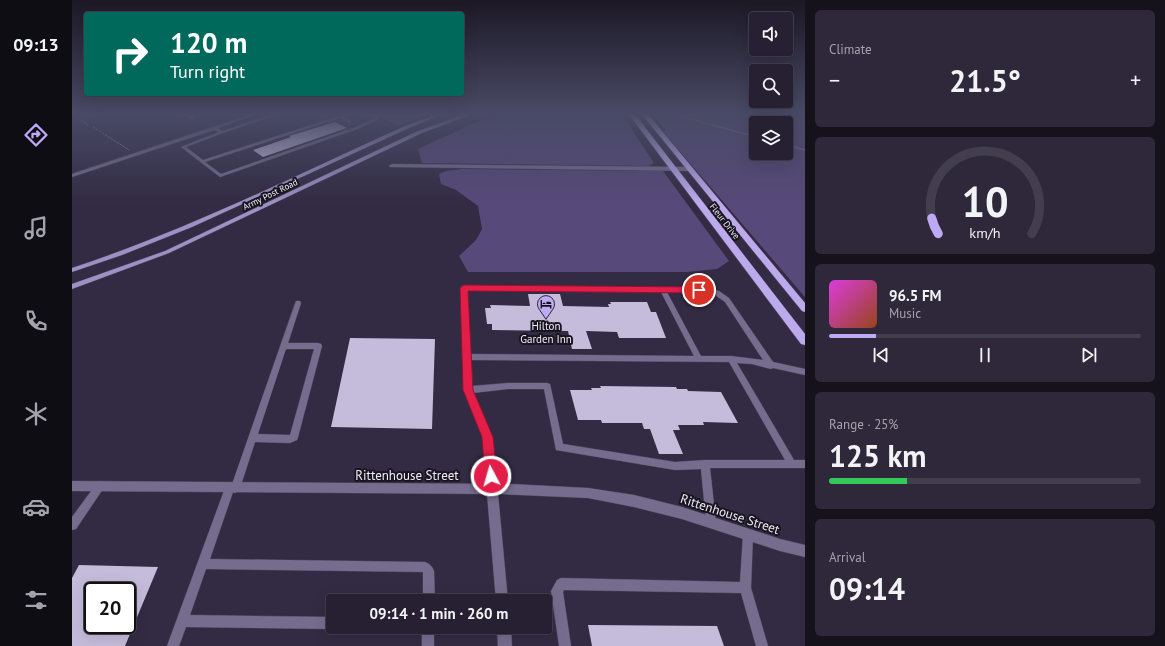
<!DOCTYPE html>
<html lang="en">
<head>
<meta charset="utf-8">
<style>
  :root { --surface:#262032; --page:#2e283a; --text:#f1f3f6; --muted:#a4a3ac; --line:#423e4d; --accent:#bea9f5 }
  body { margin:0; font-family:"PT Sans",sans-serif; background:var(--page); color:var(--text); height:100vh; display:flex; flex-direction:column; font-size:15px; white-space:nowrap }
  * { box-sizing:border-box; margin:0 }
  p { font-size:13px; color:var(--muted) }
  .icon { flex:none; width:22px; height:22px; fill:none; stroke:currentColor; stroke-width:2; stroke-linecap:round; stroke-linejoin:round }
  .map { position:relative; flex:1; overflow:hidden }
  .side { display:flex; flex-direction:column; gap:10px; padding:10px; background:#15121c; width:360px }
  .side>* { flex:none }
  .banner { position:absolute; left:12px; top:12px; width:380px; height:84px; border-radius:4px; box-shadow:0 4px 16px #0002,0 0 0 1px var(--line); background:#00695c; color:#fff; overflow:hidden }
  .fabs { position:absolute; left:677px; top:12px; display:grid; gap:8px }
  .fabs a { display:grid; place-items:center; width:44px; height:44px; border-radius:4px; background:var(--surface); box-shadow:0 4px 16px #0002,0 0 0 1px var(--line); font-size:20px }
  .speed { position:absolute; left:12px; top:582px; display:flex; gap:8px; font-size:20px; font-weight:700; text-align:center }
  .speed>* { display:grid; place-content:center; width:52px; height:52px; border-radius:50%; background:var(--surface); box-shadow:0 4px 16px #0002,0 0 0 1px var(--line); line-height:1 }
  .speed .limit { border:2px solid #111; border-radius:6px; background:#fff; color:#111 }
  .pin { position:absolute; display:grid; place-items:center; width:34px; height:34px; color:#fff; margin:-17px; border:2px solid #fff; border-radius:50%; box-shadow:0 1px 4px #0007 }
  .me { position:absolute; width:44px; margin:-22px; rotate:354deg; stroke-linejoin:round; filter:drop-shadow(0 0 3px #0008) }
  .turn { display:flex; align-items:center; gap:14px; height:84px; padding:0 20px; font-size:18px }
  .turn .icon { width:52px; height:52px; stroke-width:2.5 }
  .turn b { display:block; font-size:28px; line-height:34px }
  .big { font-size:30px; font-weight:600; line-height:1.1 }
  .side .card { flex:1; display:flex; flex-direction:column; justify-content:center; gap:6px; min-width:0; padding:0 14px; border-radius:6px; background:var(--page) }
  .side .dial { align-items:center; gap:0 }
  .dial svg { height:104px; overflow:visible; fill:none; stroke:var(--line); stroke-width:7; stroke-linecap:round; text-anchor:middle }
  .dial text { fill:var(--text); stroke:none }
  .song { display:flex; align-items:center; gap:12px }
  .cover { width:48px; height:48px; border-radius:6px; background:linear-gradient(135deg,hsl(300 70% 55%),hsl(20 70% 35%)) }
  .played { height:4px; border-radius:2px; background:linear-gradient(90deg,var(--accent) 15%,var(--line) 15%) }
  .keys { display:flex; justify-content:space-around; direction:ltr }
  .heat { display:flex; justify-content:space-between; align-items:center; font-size:22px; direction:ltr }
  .charge { height:6px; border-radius:3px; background:linear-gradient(90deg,#34c759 25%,var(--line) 0) }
  .trip { position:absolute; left:254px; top:594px; width:226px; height:40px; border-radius:4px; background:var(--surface); box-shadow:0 4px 16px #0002,0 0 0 1px var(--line); font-weight:600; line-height:40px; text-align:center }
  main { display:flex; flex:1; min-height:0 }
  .tab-bar { display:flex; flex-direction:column; width:72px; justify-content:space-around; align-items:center; background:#0f0d14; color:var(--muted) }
  .tab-bar .icon { width:28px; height:28px }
  .tab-bar .current { color:var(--accent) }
  .tab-bar b { font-size:18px; color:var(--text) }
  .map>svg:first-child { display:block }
</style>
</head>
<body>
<main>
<nav class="tab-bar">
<b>09:13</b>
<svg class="icon current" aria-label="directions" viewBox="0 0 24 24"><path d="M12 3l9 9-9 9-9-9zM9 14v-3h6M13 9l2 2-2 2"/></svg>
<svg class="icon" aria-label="music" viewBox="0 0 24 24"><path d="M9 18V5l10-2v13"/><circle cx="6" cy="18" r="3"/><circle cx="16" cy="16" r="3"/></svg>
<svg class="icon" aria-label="phone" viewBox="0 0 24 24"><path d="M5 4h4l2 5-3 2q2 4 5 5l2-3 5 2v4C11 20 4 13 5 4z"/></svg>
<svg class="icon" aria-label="climate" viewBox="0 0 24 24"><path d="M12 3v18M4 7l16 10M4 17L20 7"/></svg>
<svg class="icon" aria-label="car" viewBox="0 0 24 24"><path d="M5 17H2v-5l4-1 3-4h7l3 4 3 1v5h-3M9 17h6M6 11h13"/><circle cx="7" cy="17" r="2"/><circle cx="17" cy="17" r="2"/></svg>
<svg class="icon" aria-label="filters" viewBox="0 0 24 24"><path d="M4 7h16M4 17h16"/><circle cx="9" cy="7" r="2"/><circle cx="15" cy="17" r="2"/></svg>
</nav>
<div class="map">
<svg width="733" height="646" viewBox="0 0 733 646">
  <rect width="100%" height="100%" fill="#322b43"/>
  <g fill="#574979" fill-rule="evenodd">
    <path d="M299,113H360L327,126Z"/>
    <path d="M446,113H549L582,163L577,166L350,163L346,149L405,122Z"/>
    <path d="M579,113H733V297L592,133L593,129ZM684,123H714V153H684Z"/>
    <path d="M390,169L591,171L657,261L645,269L615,272H396L387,256L404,240L410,229L406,206L384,190L369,184L367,174L374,171Z"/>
  </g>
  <g fill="#c4bcda" fill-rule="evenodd">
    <path d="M263,122L275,128L191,157L181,150L219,137L217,136Z"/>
    <path d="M456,294H488L491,306L537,307L536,304H539L538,302H575L579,312H584L594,338H547L545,332L514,331L520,349H500L496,331L420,330V324H415L413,308H419L418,305L458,306Z"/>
    <path d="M278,338L363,339L360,429L259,427Z"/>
    <path d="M528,386L604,387L605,389H615L616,391L649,392L666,423L631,422L632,425H606L608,430H601L611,454H587L578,429H572L570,423H530L529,420H506L498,390H520L519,388H529Z"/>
    <path d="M7,565L86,567L53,646H0V578ZM21,591H55V625H21Z"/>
    <path d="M516,625L645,626L652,646H520Z"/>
  </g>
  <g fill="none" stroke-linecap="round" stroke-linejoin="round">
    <g stroke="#4c465d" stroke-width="1">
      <g id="lane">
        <path d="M108,113H113L123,118L120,119Z"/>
        <path d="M183,113H189L146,128L150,131L204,113H210L151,133L114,147L131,160L276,113H282L271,117L279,121V123H277L268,118L133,162L149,174L286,126L303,118L292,113H297L308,118L288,128L148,177L109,147L147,132L142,130L0,177V174Z"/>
        <path d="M594,113H600L684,136V138Z"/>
        <path d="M714,144L733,149V151L714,146Z"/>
        <path d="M390,286L637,288L647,291L657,298L701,362L733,369V375L701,368L699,369L680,364L665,363L722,460H733V468H638L644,522L643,526L639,527L635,526L634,522L629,469L603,470L484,450L472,389H436L401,393L419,437L425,489L423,492L420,494L417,492L415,489L411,437L392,390L389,288ZM395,290L589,292L622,356L399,354ZM595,292H636L643,295L653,302L691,360L659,356H629ZM399,360L657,362L713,460H633L603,462L491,444L478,384L475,383H436L400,386Z"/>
        <path d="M224,301H228L229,303L216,343H246L249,344L250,346L226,437L225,440L218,443L183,442L168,488L166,491L163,493L161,492L138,559L353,562C358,564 360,566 362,571L363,601H351V572L134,569L118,615L261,617V627H265L261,629L114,627L107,646H95L153,488L155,485L158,483L160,484ZM214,349H242L218,435L186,434Z"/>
        <path d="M28,481L31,483L33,486L31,489L4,529L0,530V517L25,483Z"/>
        <path d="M676,530L680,531L681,535L679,588L696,646H684L669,593L492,590L491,592L499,646H487L479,591L485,580L489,578L668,582L671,535L672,531Z"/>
        <rect x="350" y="627" width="12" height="19"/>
      </g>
    </g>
    <g stroke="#4c465d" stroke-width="1">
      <g id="street">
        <path d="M320,164L618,167L621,169L618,171L318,167L317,166Z"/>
        <path d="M0,481L439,484L516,488L562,495L610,507L708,539L733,545V557L708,551L610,519L562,507L516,498L426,494L436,601H424L415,494L0,491Z"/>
        <path d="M425,627H439L440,646H426Z"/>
      </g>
    </g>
    <g stroke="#4c465d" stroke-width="1">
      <g id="secondary">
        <path d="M368,113H374L337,128L120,227L50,255L0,272V268C115,230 223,176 333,126Z"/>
        <path d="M397,113H403L350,133L97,253L0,289V284L93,251L346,131Z"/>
      </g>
    </g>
    <g stroke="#4c465d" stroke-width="1">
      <g id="primary">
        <path d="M556,113H562L733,334V345L729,344Z"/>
        <path d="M569,113H575L733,303V312L730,311Z"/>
      </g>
    </g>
    <g stroke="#9892a6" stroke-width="1" stroke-dasharray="2.5 1" stroke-linecap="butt">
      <path d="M0,114L16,125"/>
      <path d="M21,127L57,150"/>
    </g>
    <use href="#lane" fill="#766d8e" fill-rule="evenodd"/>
    <use href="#street" fill="#766d8e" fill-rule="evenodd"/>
    <use href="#secondary" fill="#9d90c4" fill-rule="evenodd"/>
    <use href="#primary" fill="#bcaaed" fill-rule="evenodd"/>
  </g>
  <linearGradient id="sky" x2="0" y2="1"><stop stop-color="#1c1825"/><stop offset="0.56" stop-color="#494a66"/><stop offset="1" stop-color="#494a66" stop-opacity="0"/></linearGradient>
  <rect width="733" height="203" fill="url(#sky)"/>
  <path fill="#e11d48" stroke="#92132f" d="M392,285L627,287L632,290L627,293L396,291L401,390L421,437L425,476L424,480L419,482L415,480L413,476L410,437L391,390L388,288Z"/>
  <defs>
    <g id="hotel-pin" transform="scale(0.9)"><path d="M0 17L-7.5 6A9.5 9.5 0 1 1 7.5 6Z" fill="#bea9f5" stroke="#191620"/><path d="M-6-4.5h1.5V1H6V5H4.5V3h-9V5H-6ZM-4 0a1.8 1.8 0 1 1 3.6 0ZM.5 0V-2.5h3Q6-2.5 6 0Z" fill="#111"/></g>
  </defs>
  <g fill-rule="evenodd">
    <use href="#hotel-pin" x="474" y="304"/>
  </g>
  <g text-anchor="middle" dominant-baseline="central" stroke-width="4" stroke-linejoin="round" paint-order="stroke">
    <g font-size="9" fill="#efebfb" stroke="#191620">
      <text transform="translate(198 194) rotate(-26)">Army Post Road</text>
      <text transform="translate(653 221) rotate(52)">Fleur Drive</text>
    </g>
    <g font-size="11" fill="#efebfb" stroke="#191620">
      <text x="474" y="326">Hilton<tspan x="474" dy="13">Garden Inn</tspan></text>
    </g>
    <g font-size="13" fill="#efebfb" stroke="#191620">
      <text x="335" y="475">Rittenhouse Street</text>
      <text transform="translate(658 514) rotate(18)">Rittenhouse Street</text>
    </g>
  </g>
</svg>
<div class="fabs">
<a><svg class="icon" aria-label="sound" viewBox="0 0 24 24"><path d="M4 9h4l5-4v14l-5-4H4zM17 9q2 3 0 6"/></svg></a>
<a><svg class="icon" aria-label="search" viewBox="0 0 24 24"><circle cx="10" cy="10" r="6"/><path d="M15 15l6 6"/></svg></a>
<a><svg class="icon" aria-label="layers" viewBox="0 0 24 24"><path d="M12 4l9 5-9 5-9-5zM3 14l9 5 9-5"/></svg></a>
</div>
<div class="speed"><div class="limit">20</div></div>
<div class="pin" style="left:627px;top:290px;background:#d93025"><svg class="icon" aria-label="arrive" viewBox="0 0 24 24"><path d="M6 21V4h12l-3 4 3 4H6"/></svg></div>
<svg class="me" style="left:419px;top:476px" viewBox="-20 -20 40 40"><circle r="17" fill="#e11d48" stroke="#fff" stroke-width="3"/><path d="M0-11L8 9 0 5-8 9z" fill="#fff"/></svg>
<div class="trip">09:14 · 1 min · 260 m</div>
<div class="banner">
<div class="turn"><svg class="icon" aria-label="right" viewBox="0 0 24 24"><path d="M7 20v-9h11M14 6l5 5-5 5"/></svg><div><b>120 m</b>Turn right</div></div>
</div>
</div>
<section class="side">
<div class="card"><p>Climate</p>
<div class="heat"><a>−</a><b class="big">21.5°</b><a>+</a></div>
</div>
<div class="card dial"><svg viewBox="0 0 100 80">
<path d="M14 69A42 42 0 1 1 86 69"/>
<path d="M14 69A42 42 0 0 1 9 57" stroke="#bea9f5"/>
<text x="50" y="56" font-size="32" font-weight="700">10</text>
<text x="50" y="72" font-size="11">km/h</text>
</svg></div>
<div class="card">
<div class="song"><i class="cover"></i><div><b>96.5 FM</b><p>Music</p></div></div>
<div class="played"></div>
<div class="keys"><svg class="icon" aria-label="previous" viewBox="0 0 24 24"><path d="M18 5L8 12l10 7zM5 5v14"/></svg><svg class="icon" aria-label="pause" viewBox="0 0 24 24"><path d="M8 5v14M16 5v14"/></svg><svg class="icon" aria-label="next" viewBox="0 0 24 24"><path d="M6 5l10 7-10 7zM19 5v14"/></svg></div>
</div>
<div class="card"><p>Range · 25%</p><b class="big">125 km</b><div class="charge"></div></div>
<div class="card"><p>Arrival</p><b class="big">09:14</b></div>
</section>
</main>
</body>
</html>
